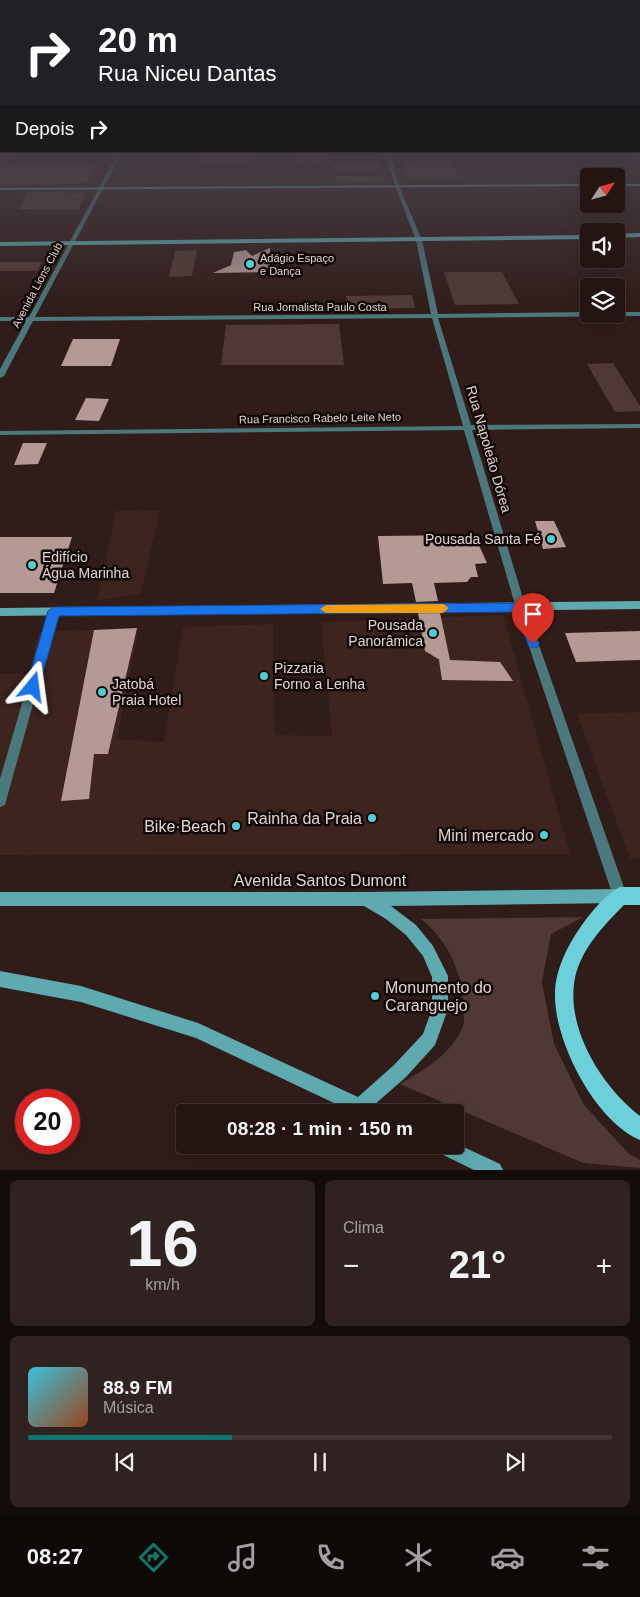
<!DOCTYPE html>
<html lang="pt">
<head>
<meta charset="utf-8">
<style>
  :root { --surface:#241512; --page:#302220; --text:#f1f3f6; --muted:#a39f9f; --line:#413432; --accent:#0f766e }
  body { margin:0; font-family:Arial,sans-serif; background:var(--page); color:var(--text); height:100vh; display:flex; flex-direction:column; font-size:19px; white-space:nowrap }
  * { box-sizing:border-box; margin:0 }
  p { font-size:16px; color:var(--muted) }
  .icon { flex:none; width:28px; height:28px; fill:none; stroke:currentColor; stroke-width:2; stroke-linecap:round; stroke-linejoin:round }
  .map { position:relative; height:1170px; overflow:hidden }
  .panel { display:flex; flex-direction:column; gap:10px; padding:10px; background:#140c0a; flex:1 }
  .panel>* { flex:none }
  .banner { position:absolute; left:0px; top:0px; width:640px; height:152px; box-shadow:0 5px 20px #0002,0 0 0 1px var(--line); background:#202124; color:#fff; overflow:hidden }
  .needle { width:32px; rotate:54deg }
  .controls { position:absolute; left:580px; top:168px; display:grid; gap:10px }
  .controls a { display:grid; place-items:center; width:45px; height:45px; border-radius:5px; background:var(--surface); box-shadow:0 5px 20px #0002,0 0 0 1px var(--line); font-size:25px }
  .speed { position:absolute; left:15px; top:1089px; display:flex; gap:10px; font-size:25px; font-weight:700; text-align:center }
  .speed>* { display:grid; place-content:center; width:65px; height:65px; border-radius:50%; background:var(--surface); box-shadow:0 5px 20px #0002,0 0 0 1px var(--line); line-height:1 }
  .speed .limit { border:8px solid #d22; background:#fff; color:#111 }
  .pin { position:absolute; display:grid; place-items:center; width:42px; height:42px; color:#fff; margin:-51px -21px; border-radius:50% 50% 50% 0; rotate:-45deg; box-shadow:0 0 5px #0007 }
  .pin .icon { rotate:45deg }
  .me { position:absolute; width:55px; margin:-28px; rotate:16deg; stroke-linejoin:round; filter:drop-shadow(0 0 4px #0008) }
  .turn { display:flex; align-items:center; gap:18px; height:105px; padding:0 15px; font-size:22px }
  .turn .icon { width:65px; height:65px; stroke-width:2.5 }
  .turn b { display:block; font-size:35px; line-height:42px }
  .then { display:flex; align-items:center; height:48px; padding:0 15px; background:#0003; gap:10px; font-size:19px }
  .big { font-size:38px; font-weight:600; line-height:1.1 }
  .panel .widget { flex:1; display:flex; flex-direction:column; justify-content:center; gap:8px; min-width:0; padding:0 18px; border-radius:8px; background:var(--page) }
  .panel .dial { align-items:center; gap:0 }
  .dial b { font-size:65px; line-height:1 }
  .song { display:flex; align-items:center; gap:15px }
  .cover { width:60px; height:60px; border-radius:8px; background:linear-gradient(135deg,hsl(190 70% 55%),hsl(20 70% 35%)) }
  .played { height:5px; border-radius:2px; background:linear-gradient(90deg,var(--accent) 35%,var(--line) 35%) }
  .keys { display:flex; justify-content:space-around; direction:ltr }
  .heat { display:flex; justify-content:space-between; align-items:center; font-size:28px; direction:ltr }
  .panel .tiles { flex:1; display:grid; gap:10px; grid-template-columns:1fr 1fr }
  .widget:last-child { grid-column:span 2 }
  .trip { position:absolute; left:176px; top:1104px; width:288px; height:50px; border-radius:5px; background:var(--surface); box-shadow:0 5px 20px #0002,0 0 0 1px var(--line); font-weight:600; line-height:50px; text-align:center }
  .dock { display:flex; height:80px; justify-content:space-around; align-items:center; background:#0e0807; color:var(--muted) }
  .dock .icon { width:35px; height:35px }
  .dock .selected { color:var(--accent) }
  .dock b { font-size:22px; color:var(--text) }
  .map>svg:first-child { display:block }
</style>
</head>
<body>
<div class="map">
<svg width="640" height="1170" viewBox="0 0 640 1170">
  <rect width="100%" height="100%" fill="#301c18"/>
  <g fill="#3d241f">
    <path d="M160,510L141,594L97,600L116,511Z"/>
    <path d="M503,615L570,854L0,855V674H28L39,632L139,628L117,739L164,742L183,627L273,624L275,735L332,736L321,622Z"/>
    <path d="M640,712V858L630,859L577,714Z"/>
  </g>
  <g fill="#503934">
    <path d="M0,150L16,151L4,165H95L86,183L0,185Z"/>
    <path d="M203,151H255L253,164L199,165Z"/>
    <path d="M293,151L377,153L378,158H333V162L293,164Z"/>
    <path d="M448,160L459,178L407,179L402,161Z"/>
    <path d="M332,163H379L381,169L333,170Z"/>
    <path d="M335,176H384L386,182L337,183Z"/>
    <path d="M27,192L85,193L79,210L19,209Z"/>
    <path d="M197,250L192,276L169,277L175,251Z"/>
    <path d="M0,262H42L37,271H0Z"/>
    <path d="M444,272H502L519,304L455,305Z"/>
    <path d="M412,295L415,308L348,309L346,296Z"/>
    <path d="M339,324L344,365H221L226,325Z"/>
    <path d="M613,363L640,406V411L615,412L587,364Z"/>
    <path d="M583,917L551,934L542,982L554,1044L584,1105L629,1154L640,1160V1168L583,1163L400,1084C425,1069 449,1056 462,1029C465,1024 464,1016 464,1010C464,976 448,940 421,919Z"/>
  </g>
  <g fill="#b49995">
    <path d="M270,248V272L213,273L231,265L234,252L246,250L252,256Z"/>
    <path d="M73,339H120L111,366H61Z"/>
    <path d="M86,398L109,399L99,421L75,420Z"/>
    <path d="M23,443H47L38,464L14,465Z"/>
    <path d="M535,521H554L566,547L543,549Z"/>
    <path d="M465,535L468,540L478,543L487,563L475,564L478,577H471L467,582L434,583L438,601L416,602L412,583L383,584L378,536Z"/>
    <path d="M0,537H72L54,593H0Z"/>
    <path d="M418,613H440L450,660L500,662L513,681L442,680L439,660H440L425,651Z"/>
    <path d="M137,628L108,754H94L89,799L61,801L94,630Z"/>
    <path d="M640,631V660L576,662L565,633Z"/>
  </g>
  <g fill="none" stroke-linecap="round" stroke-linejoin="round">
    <path fill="#4b787c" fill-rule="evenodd" d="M54,607L58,608L59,611L6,801L5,805L0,807V779L49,611L50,608Z"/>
    <path fill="#4b787c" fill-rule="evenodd" d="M119,151H123L35,317L431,314L416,240L395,186L385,151H389L399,186L422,240L438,314L589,312V314H616V312H640V316L438,318L471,425L640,424V428L472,430L526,608L627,896L625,901L620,903L615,901L613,896L516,608L464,430L0,435V431L463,426L432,318L33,321L4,376L0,378V369L26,321H0V317H29Z"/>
    <g fill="#5eaab0" fill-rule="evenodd">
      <path d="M589,184V186L0,190V188Z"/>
      <rect x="616" y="184" width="24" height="2"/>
      <path d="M640,233V237L616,238V234Z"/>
      <path d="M589,235V239L0,246V242Z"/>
      <path d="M640,601V609L0,616V608Z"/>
      <path d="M619,889L624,891L626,896L624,901L619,903L391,906L416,925L433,946L448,976V1009L435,1045L406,1077L374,1105L377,1106L379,1112H353L196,1038L81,1002L0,987V971L81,986L198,1023L358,1097L394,1065L423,1034L432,1009V977L423,956L406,935L386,919L364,906H0V892H365Z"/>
      <path d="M455,1143L500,1164L503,1170H474L435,1151L432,1145H455Z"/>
    </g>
    <path fill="#6bd0d9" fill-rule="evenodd" d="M620,887H640V905H624C604,925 581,949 575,978C565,1028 602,1087 640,1116V1140C595,1121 554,1041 555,994C555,967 571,939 587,918C596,907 607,893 620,887Z"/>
  </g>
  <linearGradient id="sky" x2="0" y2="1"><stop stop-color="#1a0f0d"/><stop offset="0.48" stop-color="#484048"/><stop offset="1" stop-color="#484048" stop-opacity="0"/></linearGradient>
  <rect width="640" height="313" fill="url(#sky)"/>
  <path fill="#1a73e8" stroke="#114b97" d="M521,603L527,608L539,644L538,647H529L516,612L59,616L39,687L37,691L33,692L28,691L26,687L48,611L54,607Z"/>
  <path fill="#f59e0b" d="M443,604L449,608L443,613H326L320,609L326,605Z"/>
  <g fill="#52ccd5" stroke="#120907" stroke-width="2">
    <circle cx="250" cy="264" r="5"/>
    <circle cx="551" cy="539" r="5"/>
    <circle cx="32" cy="565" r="5"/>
    <circle cx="433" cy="633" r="5"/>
    <circle cx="264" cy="676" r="5"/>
    <circle cx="102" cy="692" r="5"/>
    <circle cx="372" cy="818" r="5"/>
    <circle cx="236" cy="826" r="5"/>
    <circle cx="544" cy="835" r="5"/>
    <circle cx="375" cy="996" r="5"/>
  </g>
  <g text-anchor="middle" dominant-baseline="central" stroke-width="5" stroke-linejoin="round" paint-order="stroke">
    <g font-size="11" fill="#e1d3d0" stroke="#120907" text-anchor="start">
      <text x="260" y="258">Adágio Espaço<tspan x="260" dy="13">e Dança</tspan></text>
    </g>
    <g font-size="11" fill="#e1d3d0" stroke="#120907">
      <text transform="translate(37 285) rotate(-62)">Avenida Lions Club</text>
      <text x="320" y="307">Rua Jornalista Paulo Costa</text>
      <text transform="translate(320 418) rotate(-1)">Rua Francisco Rabelo Leite Neto</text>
    </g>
    <g font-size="14" fill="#e1d3d0" stroke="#120907">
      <text transform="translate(489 449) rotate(74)">Rua Napoleão Dórea</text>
    </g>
    <g font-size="14" fill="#e1d3d0" stroke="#120907" text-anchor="start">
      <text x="541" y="539" text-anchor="end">Pousada Santa Fé</text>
      <text x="42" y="557">Edifício<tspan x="42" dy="16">Água Marinha</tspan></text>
      <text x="423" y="625" text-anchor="end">Pousada<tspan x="423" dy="16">Panorâmica</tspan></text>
      <text x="274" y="668">Pizzaria<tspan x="274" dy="16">Forno a Lenha</tspan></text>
      <text x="112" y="684">Jatobá<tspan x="112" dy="16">Praia Hotel</tspan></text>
    </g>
    <g font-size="16" fill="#e1d3d0" stroke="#120907" text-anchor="end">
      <text x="362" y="818">Rainha da Praia</text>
      <text x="226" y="826">Bike·Beach</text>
      <text x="534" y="835">Mini mercado</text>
      <text x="385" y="987" text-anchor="start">Monumento do<tspan x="385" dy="18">Caranguejo</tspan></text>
    </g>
    <g font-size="16" fill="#e1d3d0" stroke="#120907">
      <text x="320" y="880">Avenida Santos Dumont</text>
    </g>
  </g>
</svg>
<div class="controls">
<a><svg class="needle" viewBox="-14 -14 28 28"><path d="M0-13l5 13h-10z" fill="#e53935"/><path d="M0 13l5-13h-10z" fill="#a39f9f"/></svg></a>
<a><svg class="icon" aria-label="sound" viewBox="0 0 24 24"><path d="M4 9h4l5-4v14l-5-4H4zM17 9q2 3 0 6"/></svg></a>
<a><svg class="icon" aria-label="layers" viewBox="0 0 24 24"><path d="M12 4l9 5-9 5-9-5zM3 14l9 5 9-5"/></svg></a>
</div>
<div class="speed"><div class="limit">20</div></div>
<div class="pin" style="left:533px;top:644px;background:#d93025"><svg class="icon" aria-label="arrive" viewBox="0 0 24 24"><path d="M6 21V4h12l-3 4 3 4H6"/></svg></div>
<svg class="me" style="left:33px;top:687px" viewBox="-20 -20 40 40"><path d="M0-17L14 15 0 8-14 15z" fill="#1a73e8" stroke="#fff" stroke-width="4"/></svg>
<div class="trip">08:28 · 1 min · 150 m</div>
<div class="banner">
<div class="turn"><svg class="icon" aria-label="right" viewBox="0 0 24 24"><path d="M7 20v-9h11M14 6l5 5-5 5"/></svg><div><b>20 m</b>Rua Niceu Dantas</div></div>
<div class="then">Depois<svg class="icon" aria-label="right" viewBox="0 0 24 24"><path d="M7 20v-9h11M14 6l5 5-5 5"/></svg></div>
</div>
</div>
<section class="panel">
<div class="tiles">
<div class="widget dial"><b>16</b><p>km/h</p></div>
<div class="widget"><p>Clima</p>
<div class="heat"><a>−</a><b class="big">21°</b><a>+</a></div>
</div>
<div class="widget">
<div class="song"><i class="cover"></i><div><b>88.9 FM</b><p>Música</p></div></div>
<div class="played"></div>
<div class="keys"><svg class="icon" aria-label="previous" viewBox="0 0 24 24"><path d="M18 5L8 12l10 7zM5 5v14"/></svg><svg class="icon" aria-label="pause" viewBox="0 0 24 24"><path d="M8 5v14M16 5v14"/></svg><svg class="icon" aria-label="next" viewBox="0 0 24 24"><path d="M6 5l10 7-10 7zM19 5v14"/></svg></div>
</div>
</div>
</section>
<nav class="dock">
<b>08:27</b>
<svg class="icon selected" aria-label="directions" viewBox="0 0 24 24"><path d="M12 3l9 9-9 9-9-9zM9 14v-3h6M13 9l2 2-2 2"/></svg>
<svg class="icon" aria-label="music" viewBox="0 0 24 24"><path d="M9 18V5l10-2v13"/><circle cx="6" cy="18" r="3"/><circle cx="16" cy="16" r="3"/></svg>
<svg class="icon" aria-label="phone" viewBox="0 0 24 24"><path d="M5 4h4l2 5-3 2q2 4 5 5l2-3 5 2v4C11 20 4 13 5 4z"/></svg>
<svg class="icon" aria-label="climate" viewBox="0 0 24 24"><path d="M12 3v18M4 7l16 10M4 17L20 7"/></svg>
<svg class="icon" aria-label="car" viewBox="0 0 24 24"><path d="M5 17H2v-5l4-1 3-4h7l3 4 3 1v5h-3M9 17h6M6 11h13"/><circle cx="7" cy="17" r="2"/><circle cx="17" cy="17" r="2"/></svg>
<svg class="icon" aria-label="filters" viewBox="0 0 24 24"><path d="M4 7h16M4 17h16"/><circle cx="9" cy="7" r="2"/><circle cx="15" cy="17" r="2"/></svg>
</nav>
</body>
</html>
